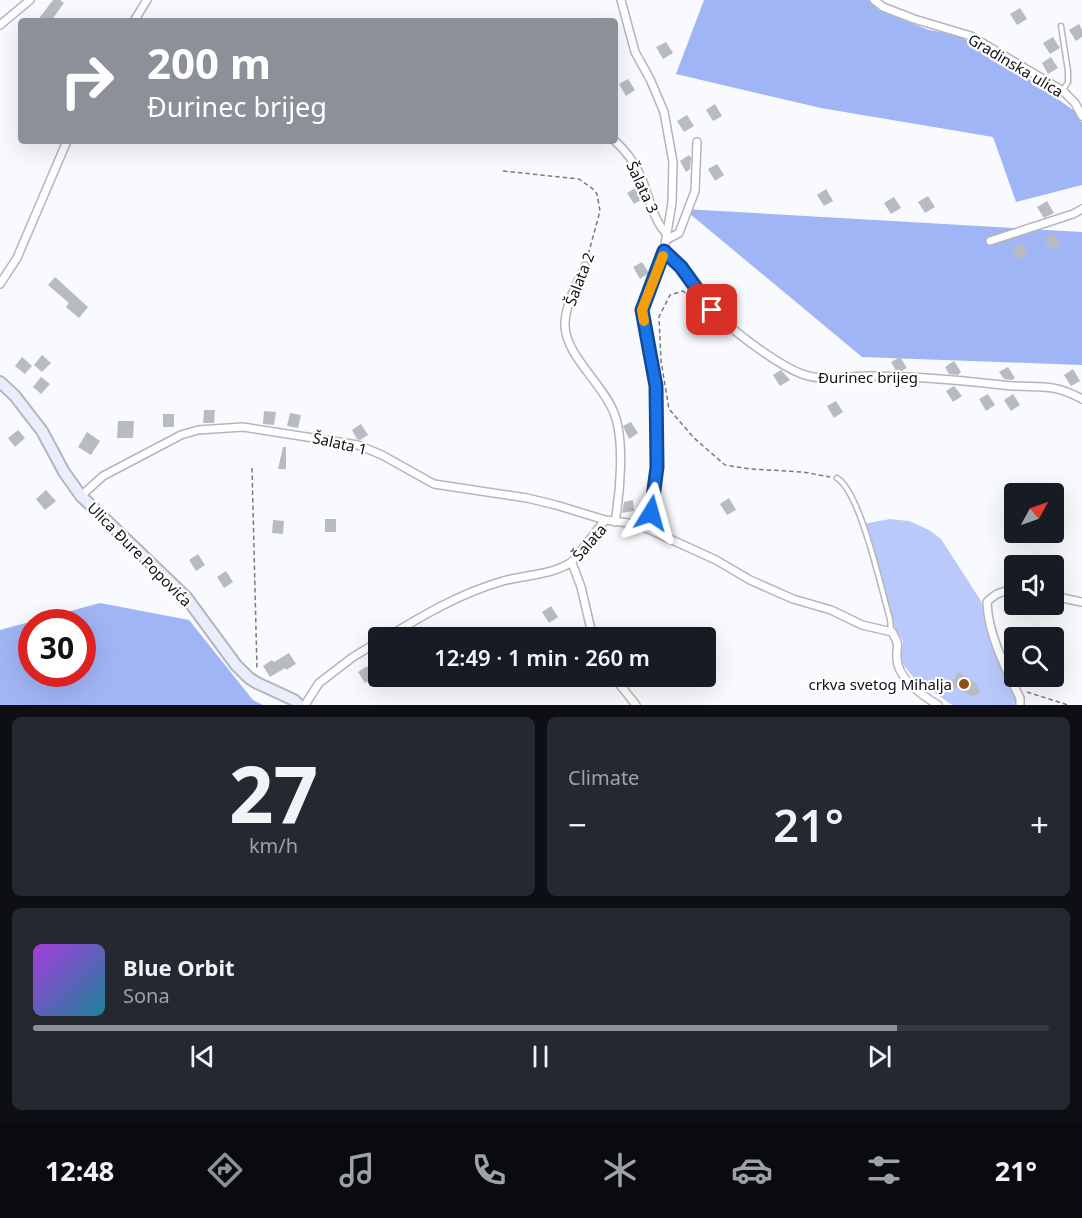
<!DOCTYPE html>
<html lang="en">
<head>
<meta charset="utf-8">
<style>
  :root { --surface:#171b24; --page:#242831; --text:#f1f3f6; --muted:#9ea1a6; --line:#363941; --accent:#8c9099 }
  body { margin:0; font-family:"Noto Sans",sans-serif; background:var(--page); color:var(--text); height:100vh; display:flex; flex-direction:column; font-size:22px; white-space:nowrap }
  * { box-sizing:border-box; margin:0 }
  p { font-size:20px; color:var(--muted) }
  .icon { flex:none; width:33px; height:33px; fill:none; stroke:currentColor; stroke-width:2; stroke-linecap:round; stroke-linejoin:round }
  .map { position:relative; height:705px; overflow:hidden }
  .panel { display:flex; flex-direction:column; gap:12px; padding:12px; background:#0d0f14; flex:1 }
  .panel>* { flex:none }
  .guide { position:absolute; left:18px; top:18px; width:600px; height:126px; border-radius:6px; box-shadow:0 6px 24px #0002; background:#8c9099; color:#fff; overflow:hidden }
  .needle { width:39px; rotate:50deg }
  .tools { position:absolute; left:1004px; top:483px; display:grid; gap:12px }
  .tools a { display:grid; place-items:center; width:60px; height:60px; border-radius:6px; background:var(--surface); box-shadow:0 6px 24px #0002; font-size:30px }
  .speed { position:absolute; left:18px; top:609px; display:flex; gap:12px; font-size:30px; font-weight:700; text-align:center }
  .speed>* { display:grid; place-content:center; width:78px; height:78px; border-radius:50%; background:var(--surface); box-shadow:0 6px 24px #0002; line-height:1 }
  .speed .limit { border:9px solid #d22; background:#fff; color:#111 }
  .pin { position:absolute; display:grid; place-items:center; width:51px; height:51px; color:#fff; margin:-26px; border-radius:12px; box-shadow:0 3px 9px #0006 }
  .me { position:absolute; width:66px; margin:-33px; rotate:8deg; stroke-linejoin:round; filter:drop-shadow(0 0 4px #0008) }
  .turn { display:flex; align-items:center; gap:21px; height:126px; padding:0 30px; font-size:27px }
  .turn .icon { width:78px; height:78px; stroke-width:2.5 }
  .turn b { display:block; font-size:42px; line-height:51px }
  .big { font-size:45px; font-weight:600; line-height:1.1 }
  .panel .widget { flex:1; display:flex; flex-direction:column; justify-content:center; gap:9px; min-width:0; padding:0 21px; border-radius:9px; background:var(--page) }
  .panel .dial { align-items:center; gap:0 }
  .dial b { font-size:78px; line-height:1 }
  .song { display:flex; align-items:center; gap:18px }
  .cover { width:72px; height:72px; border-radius:9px; background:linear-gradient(135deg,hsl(280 70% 55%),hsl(190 70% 35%)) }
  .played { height:6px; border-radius:3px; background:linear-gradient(90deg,var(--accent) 85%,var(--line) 85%) }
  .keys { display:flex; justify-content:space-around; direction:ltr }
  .heat { display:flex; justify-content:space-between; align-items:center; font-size:33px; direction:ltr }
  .panel .tiles { flex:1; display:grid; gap:12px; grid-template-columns:1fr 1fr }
  .widget:last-child { grid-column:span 2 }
  .trip { position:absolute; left:368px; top:627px; width:348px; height:60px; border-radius:6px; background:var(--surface); box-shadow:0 6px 24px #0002; font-weight:600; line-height:60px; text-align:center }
  .dock { display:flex; height:96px; justify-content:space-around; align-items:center; background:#090b0e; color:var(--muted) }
  .dock .icon { width:42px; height:42px }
  .dock .selected { color:var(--accent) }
  .dock b { font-size:27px; color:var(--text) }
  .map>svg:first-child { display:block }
</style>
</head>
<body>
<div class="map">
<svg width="1082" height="705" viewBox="0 0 1082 705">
  <rect width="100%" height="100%" fill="#f9fafe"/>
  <path fill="#b9c9fb" d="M890,519L909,521L929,530L941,539L981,601L996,657L1017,701L1016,705H953L949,703L915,679L904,666L901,659L903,641L895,628L863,524Z"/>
  <g fill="#a0b5f5" fill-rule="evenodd">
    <path d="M704,0H871L878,10L929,30L957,35L1008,64L1076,112L1082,123V185L1016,202L993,137L821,108L676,74Z"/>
    <path d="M684,209L1082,232V365L862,357Z"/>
    <path d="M100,603L189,620L253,700L263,705H0V630ZM32,622H82V674H32Z"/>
  </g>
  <g fill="#b9bbc2">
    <path d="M53,0H60L64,3L51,21H37Z"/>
    <path d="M1020,8L1027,19L1017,25L1010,14Z"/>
    <path d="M1079,24L1082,30V37L1076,41L1069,30Z"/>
    <path d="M1053,37L1060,48L1050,54L1043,43Z"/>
    <path d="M666,42L673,53L663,59L656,47Z"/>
    <path d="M1051,57L1058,68L1048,74L1042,63Z"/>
    <path d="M628,79L635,90L626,96L619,84Z"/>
    <path d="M715,104L722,116L713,121L706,110Z"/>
    <path d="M687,115L694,126L684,132L677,121Z"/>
    <path d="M689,155L691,158L690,169L686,172L680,161Z"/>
    <path d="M717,164L724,175L715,181L708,169Z"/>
    <path d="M637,187L643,199L634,204L627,193Z"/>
    <path d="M826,189L833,201L824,206L817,195Z"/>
    <path d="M928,196L935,207L925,213L918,202Z"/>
    <path d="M894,197L901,208L891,214L884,203Z"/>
    <path d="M1047,201L1054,213L1044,218L1037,207Z"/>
    <path d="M1054,234L1061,245L1051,250L1044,239Z"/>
    <path d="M1021,243L1028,254L1018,260L1012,249Z"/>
    <path d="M642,262L649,273L640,279L633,267Z"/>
    <path d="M55,277L88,307L79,318L66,307L69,303L48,285Z"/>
    <path d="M42,355L51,363L42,372L34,365Z"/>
    <path d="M22,357L32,366L25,374L15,366Z"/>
    <path d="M900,357L907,368L901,371H896L891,362Z"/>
    <path d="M954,361L961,372L958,375L949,374L945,367Z"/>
    <path d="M1008,367L1015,378L1012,380L1004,379L999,372Z"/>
    <path d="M1073,369L1080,381L1071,386L1064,375Z"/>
    <path d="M781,370L790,380L780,386L773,375Z"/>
    <path d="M41,377L50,384L41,394L33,387Z"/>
    <path d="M954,386L962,396L953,402L946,391Z"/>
    <path d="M988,394L995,405L986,411L979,399Z"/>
    <path d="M1013,394L1020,405L1011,411L1004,400Z"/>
    <path d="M836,401L843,412L834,418L827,406Z"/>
    <path d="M204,410H215L214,423H203Z"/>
    <path d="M264,411L276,412L274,425L263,424Z"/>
    <path d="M290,413L301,415L298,428L287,426Z"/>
    <rect x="163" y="414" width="11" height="13"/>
    <path d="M118,421H134L133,438H117Z"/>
    <path d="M631,422L638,433L629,439L623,426Z"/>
    <path d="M361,424L368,435L360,440L357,439L352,430Z"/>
    <path d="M18,430L25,438L15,447L8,438Z"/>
    <path d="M87,432L100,441L91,455L78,447Z"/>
    <path d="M283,447H286V469H278Z"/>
    <path d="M46,490L56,501L45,510L36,499Z"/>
    <path d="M729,498L736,510L727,515L720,504Z"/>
    <path d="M633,500L634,511L622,513L624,502Z"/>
    <rect x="325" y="519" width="11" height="13"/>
    <path d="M273,520L284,521L283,534L272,533Z"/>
    <path d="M198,554L205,565L196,571L189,560Z"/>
    <path d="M226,571L233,582L224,588L217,577Z"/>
    <path d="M551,606L558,617L549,623L542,612Z"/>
    <path d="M289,653L296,664L286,670L285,668L270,677L263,666L272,660L274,662Z"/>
    <path d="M378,663V675L365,683L358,672L367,666L369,669Z"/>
    <path d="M958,672L976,683L980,690L978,695L971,696L951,685Z"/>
  </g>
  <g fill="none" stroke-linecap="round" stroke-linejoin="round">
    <g stroke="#b3b6bc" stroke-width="7">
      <g id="lane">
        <path d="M1061,26L1068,71V82L1063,90"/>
        <path d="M837,478C861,493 881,589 890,619L891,631"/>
      </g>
    </g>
    <g stroke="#b3b6bc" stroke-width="10">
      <g id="street">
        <path d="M621,0L635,52L650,79L664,112L673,162L672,203L664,251L642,310L656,386L657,467L651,514L637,524"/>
        <path d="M874,0L883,7L914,19L971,36L1063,91L1075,103L1082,116"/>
        <path d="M134,21L147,0"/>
        <path d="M0,25L30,0"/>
        <path d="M615,141C625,150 634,162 640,175C649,193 652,220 667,234"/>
        <path d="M666,240L679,233L695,191L697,142"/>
        <path d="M990,241L1073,214L1082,209"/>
        <path d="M664,251C683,266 692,286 707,304C725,326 776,364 802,374C823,382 849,376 870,376C915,376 958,380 1002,385C1036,389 1049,381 1082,399"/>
        <path d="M585,266C578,282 566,303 565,322C563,354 603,383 614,413C625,440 620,493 615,522"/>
        <path d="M0,284L17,258L67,141"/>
        <path d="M81,496L103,476L181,435L198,430L243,427L358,445L382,455L434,484L527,498L556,505L605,520"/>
        <path d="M572,563L581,587L593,638"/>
        <path d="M1014,591C1002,590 995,594 987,602C988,635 1006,669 1020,698V705"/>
        <path d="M1053,596L1082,602"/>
        <path d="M386,638C423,615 461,593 503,581C524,575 551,575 570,563C574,561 599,527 605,520L637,524L716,560L750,580L793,599L831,610L862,625L892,632C901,648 896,643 897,659C898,679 923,696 938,705"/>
        <path d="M613,676L636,705"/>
        <path d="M305,705L319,683L353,657L378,642"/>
      </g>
    </g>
    <g stroke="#b3b6bc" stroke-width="14">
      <path id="secondary" d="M0,382L15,396L42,431L64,472L81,496L186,597L236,665L249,678L257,683L294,700L299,705"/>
    </g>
    <g stroke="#7a7a7e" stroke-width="1.5" stroke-dasharray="4.5 3" stroke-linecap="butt">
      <path d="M503,171L579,179L593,189L597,194L600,211L587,259"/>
      <path d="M696,303L683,291L670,295L659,317L661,361L669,409L694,438L725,465L750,469L803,472L830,477"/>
      <path d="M252,468L257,670"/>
      <path d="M1027,692L1068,705"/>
    </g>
    <use href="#lane" stroke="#fff" stroke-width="4"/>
    <use href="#street" stroke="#fff" stroke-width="7"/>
    <use href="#secondary" stroke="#eaeefc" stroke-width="10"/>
  </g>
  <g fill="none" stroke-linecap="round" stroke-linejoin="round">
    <g stroke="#114b97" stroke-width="15">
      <path id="route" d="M651,513L657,467L656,386L642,310L664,251L681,267L712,310"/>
    </g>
    <use href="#route" stroke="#1a73e8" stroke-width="10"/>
    <path stroke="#f59e0b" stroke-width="10" d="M644,321L642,310L663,256"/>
  </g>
  <circle fill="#8d5111" stroke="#fff" stroke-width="2" cx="964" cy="684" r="6"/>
  <g text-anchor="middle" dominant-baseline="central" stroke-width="4.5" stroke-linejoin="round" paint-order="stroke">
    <g font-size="15" fill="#101013" stroke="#fff">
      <text transform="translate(1016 65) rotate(31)">Gradinska ulica</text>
      <text transform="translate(643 187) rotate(65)">Šalata 3</text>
      <text transform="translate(579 279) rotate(-69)">Šalata 2</text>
      <text x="868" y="377">Đurinec brijeg</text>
      <text transform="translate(340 443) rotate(13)">Šalata 1</text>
      <text transform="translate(589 542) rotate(-49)">Šalata</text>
      <text transform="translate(140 554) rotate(45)">Ulica Đure Popovića</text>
    </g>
    <g font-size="15" fill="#101013" stroke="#fff" text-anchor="end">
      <text x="952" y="684">crkva svetog Mihalja</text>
    </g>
  </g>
</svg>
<div class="tools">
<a><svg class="needle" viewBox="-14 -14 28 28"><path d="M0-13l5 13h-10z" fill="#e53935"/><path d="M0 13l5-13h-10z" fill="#9ea1a6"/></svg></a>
<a><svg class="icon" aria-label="sound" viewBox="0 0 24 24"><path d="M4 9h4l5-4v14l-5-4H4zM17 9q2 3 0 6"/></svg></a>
<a><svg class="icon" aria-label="search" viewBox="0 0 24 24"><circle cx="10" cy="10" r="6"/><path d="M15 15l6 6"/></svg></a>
</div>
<div class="speed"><div class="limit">30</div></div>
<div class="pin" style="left:712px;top:310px;background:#d93025"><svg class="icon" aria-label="arrive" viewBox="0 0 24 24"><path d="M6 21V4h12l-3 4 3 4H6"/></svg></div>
<svg class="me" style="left:651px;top:513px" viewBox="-20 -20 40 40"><path d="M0-17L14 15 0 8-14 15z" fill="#1a73e8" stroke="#fff" stroke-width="4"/></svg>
<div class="trip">12:49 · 1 min · 260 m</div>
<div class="guide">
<div class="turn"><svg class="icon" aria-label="right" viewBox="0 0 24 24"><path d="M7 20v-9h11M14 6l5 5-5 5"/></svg><div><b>200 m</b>Đurinec brijeg</div></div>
</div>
</div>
<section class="panel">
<div class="tiles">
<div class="widget dial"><b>27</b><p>km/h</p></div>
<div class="widget"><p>Climate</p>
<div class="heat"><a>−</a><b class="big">21°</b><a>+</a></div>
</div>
<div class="widget">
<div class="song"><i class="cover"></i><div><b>Blue Orbit</b><p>Sona</p></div></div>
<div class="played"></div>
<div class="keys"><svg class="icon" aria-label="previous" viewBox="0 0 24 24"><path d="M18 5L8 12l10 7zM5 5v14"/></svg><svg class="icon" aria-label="pause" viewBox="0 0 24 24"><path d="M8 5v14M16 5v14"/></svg><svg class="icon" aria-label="next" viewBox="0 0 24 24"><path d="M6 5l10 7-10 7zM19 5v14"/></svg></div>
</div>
</div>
</section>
<nav class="dock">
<b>12:48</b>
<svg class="icon selected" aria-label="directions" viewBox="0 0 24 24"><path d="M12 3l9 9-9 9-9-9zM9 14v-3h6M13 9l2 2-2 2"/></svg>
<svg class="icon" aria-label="music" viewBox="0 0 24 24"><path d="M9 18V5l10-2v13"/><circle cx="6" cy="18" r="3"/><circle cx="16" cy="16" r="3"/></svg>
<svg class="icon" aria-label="phone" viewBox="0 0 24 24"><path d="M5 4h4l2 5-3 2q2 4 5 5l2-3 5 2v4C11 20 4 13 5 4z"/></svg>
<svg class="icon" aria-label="climate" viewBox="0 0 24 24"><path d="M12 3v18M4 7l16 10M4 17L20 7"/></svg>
<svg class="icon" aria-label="car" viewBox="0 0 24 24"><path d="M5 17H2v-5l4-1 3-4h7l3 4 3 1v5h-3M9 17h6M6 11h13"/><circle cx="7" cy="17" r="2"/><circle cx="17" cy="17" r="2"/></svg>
<svg class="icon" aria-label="filters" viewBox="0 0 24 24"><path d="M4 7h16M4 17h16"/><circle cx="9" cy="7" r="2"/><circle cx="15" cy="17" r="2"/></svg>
<b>21°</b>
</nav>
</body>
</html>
